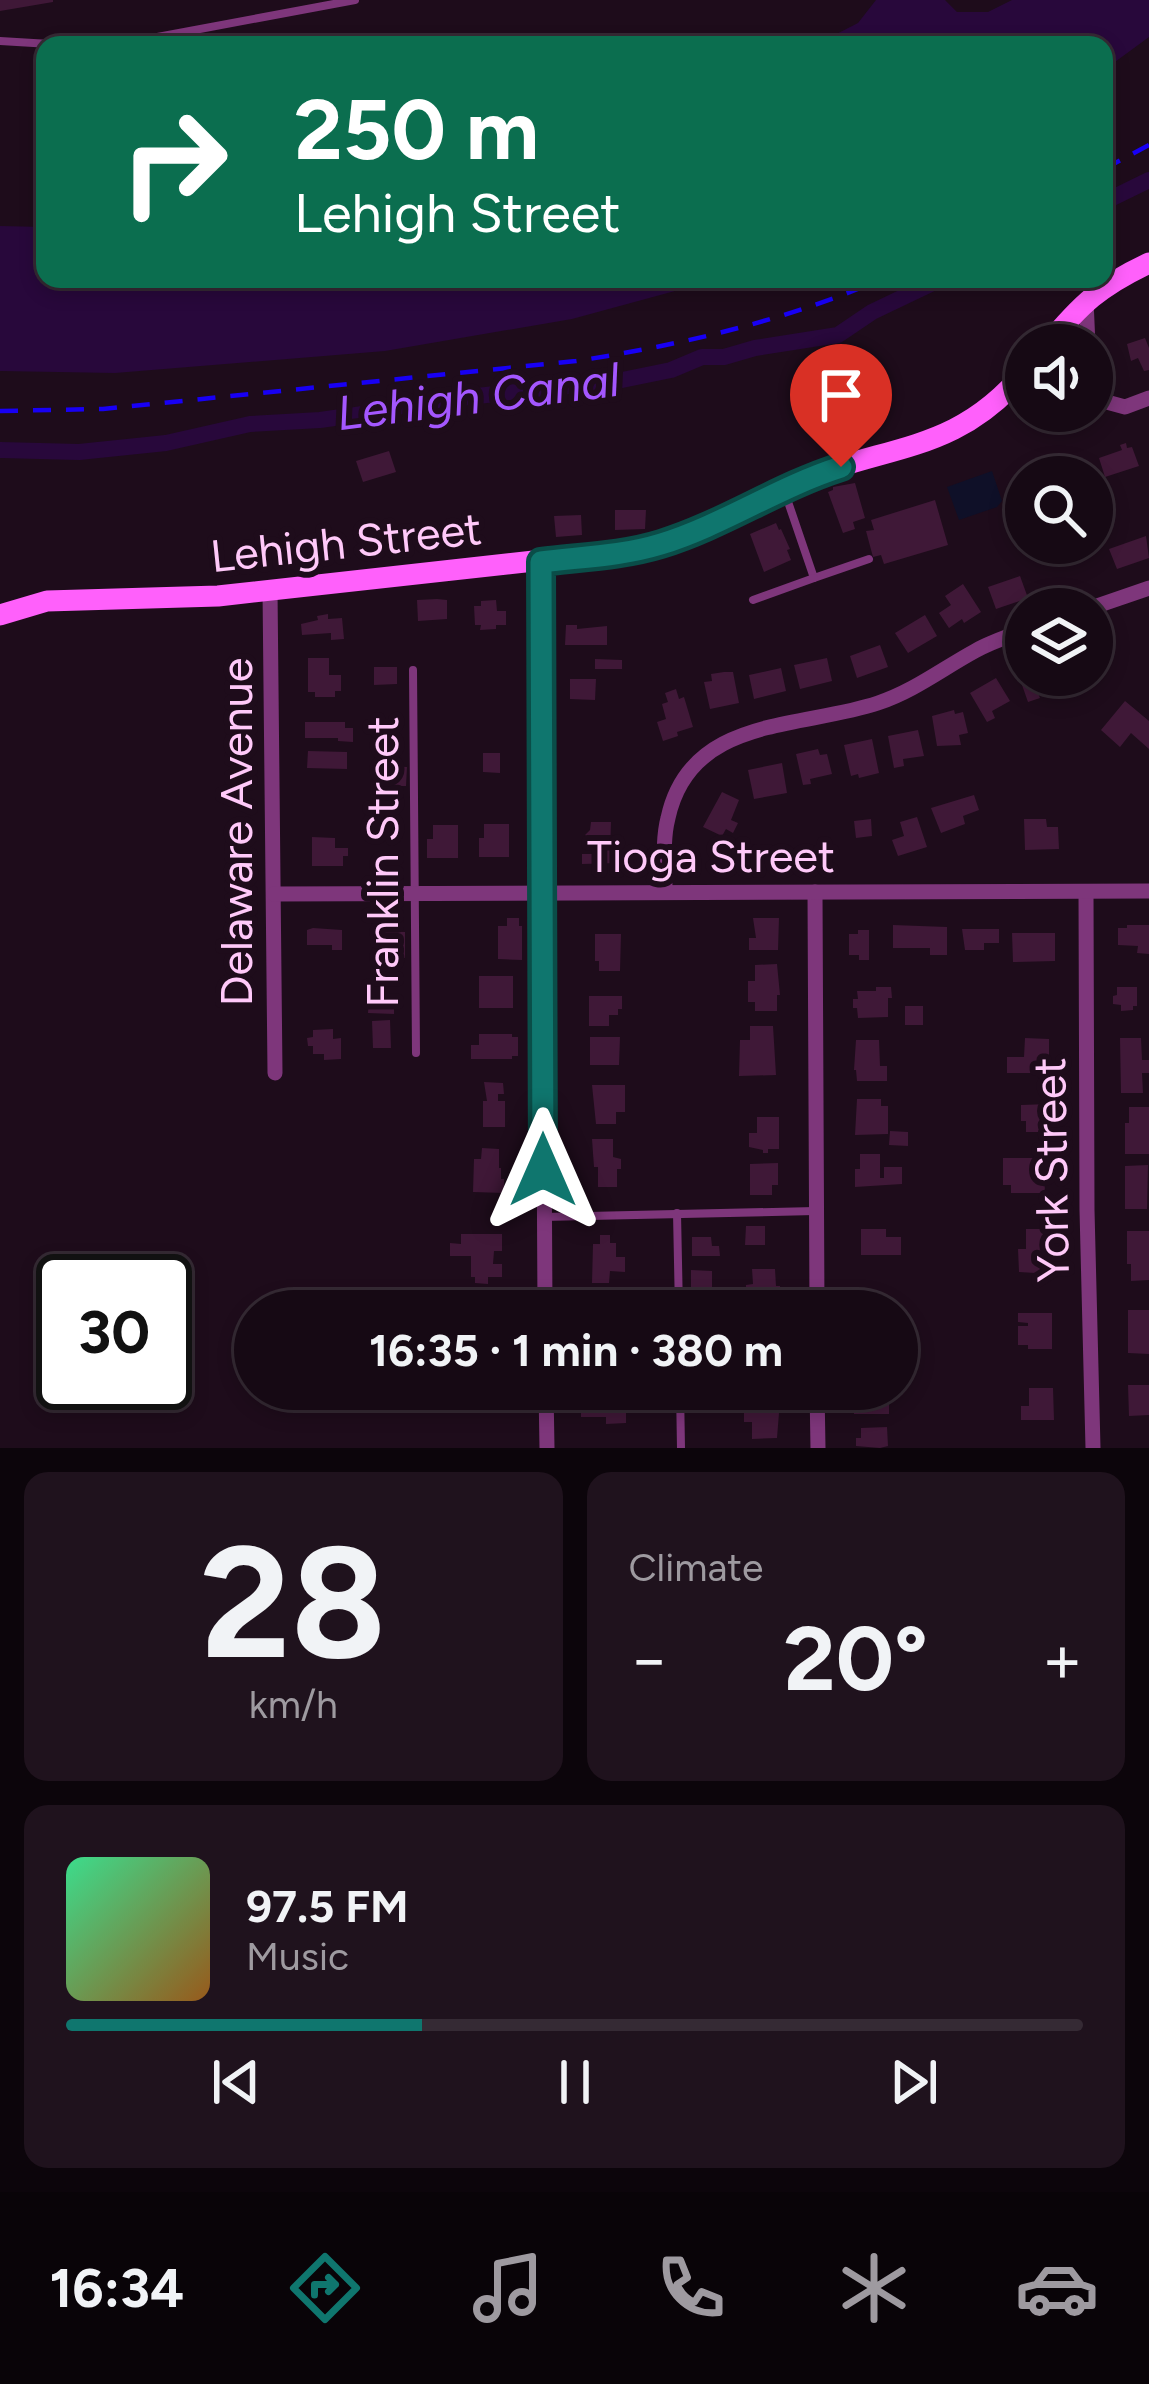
<!DOCTYPE html>
<html lang="en">
<head>
<meta charset="utf-8">
<style>
  :root { --surface:#160914; --page:#1f121d; --text:#f1f3f6; --muted:#9e9aa0; --line:#352a34; --accent:#0f766e }
  body { margin:0; font-family:Figtree,sans-serif; background:var(--page); color:var(--text); height:100vh; display:flex; flex-direction:column; font-size:45px; white-space:nowrap }
  * { box-sizing:border-box; margin:0 }
  p { font-size:39px; color:var(--muted) }
  .icon { flex:none; width:66px; height:66px; fill:none; stroke:currentColor; stroke-width:2; stroke-linecap:round; stroke-linejoin:round }
  .map { position:relative; height:1448px; overflow:hidden }
  .drawer { display:flex; flex-direction:column; gap:24px; padding:24px; background:#0c050b; flex:1 }
  .drawer>* { flex:none }
  .top-card { position:absolute; left:36px; top:36px; width:1077px; height:252px; border-radius:24px; box-shadow:0 6px 18px #0003,0 0 0 3px var(--line); background:#0b6e4f; color:#fff; overflow:hidden }
  .tools { position:absolute; left:1005px; top:324px; display:grid; gap:24px }
  .tools a { display:grid; place-items:center; width:108px; height:108px; border-radius:50%; background:var(--surface); box-shadow:0 6px 18px #0003,0 0 0 3px var(--line); font-size:60px }
  .speed { position:absolute; left:36px; top:1254px; display:flex; gap:24px; font-size:60px; font-weight:700; text-align:center }
  .speed>* { display:grid; place-content:center; width:156px; height:156px; border-radius:50%; background:var(--surface); box-shadow:0 6px 18px #0003,0 0 0 3px var(--line); line-height:1 }
  .speed .limit { border:6px solid #111; border-radius:18px; background:#fff; color:#111 }
  .pin { position:absolute; display:grid; place-items:center; width:102px; height:102px; color:#fff; margin:-123px -51px; border-radius:50% 50% 50% 0; rotate:-45deg; box-shadow:0 0 12px #0007 }
  .pin .icon { rotate:45deg }
  .me { position:absolute; width:132px; margin:-66px; rotate:0deg; stroke-linejoin:round; filter:drop-shadow(0 0 9px #0008) }
  .turn { display:flex; align-items:center; gap:42px; height:252px; padding:0 60px; font-size:54px }
  .turn .icon { width:156px; height:156px; stroke-width:2.5 }
  .turn b { display:block; font-size:84px; line-height:102px }
  .big { font-size:90px; font-weight:700; line-height:1.1 }
  .drawer .widget { flex:1; display:flex; flex-direction:column; justify-content:center; gap:18px; min-width:0; padding:0 42px; border-radius:24px; background:var(--page) }
  .drawer .dial { align-items:center; gap:0 }
  .dial b { font-size:156px; line-height:1 }
  .song { display:flex; align-items:center; gap:36px }
  .cover { width:144px; height:144px; border-radius:18px; background:linear-gradient(135deg,hsl(150 70% 55%),hsl(30 70% 35%)) }
  .played { height:12px; border-radius:6px; background:linear-gradient(90deg,var(--accent) 35%,var(--line) 35%) }
  .keys { display:flex; justify-content:space-around; direction:ltr }
  .heat { display:flex; justify-content:space-between; align-items:center; font-size:66px; direction:ltr }
  .drawer .tiles { flex:1; display:grid; gap:24px; grid-template-columns:1fr 1fr }
  .widget:last-child { grid-column:span 2 }
  .trip { position:absolute; left:234px; top:1290px; width:684px; height:120px; border-radius:60px; background:var(--surface); box-shadow:0 6px 18px #0003,0 0 0 3px var(--line); font-weight:700; line-height:120px; text-align:center }
  .menu { display:flex; height:192px; justify-content:space-around; align-items:center; background:#090408; color:var(--muted) }
  .menu .icon { width:84px; height:84px }
  .menu .selected { color:var(--accent) }
  .menu b { font-size:54px; color:var(--text) }
  .map>svg:first-child { display:block }
</style>
</head>
<body>
<div class="map">
<svg width="1149" height="1448" viewBox="0 0 1149 1448">
  <rect width="100%" height="100%" fill="#1e0c1b"/>
  <path fill="#0f1028" d="M992,471L1002,501L997,507L959,520L947,487Z"/>
  <g fill="#28083b">
    <path d="M876,0H945L957,12H988L1012,0H1149V37L1104,70V45H815L858,23Z"/>
    <path d="M0,226L45,227V279H719L572,319L385,351L115,373L0,371Z"/>
  </g>
  <g fill="none" stroke-linecap="round" stroke-linejoin="round">
    <g stroke="#28083b" stroke-width="16">
      <path d="M1104,202L1149,180"/>
      <path d="M0,450L79,452L166,443L250,424L320,420L377,412L414,403L622,380L671,370L702,357H724L755,348L838,335L872,312L941,279"/>
    </g>
  </g>
  <g fill="#3f1837">
    <path d="M0,0H53V2L0,11Z"/>
    <path d="M1145,338L1149,348V370L1144,371L1138,358L1131,361L1127,344Z"/>
    <path d="M1126,443L1127,448L1132,447L1139,466L1105,477L1099,458L1122,450L1120,445Z"/>
    <path d="M389,451L396,472L363,482L356,461Z"/>
    <path d="M855,483L865,518L853,522L855,529L843,533L828,492L833,490V487Z"/>
    <path d="M935,500L948,545L884,564L881,555L873,557L866,531L874,530L871,520Z"/>
    <path d="M615,510H646L645,529L615,530Z"/>
    <path d="M581,515L582,535L556,537L554,516Z"/>
    <path d="M776,523L779,530L781,529L790,549L787,550L791,560L764,572L750,534Z"/>
    <path d="M1146,536L1149,558L1117,569L1109,549Z"/>
    <path d="M1020,576L1028,598L996,609L988,587Z"/>
    <path d="M963,584L981,612L964,623L962,619L949,628L939,613L951,605L945,596Z"/>
    <path d="M437,599L447,600V619L418,621L417,600Z"/>
    <path d="M496,600L497,611H506V625H496V629L480,630L481,625H475L474,606H481V601Z"/>
    <path d="M328,614V619L342,618L344,639L331,640V633L302,635L301,624L318,620L317,616Z"/>
    <path d="M925,615L937,636L908,653L895,633Z"/>
    <path d="M566,625H577V629L607,626V645H565Z"/>
    <path d="M880,645L888,667L857,678L850,656Z"/>
    <path d="M308,658H329V675H341V691H335V697H315V692H308Z"/>
    <path d="M827,658L832,681L800,689L794,665Z"/>
    <path d="M595,659L622,660V669H595Z"/>
    <path d="M1026,665V675H1053L1056,684L1037,691L1040,698L1028,702L1016,668Z"/>
    <path d="M374,667H397V684L374,685Z"/>
    <path d="M781,668L786,691L754,699L749,675Z"/>
    <path d="M724,672H733L739,703L710,709L704,682L712,681L711,674Z"/>
    <path d="M996,678L1010,701L992,711L995,718L987,722L970,693Z"/>
    <path d="M570,679H596L595,700L570,699Z"/>
    <path d="M676,689L679,699L684,697L693,727L677,732L678,736L663,741L657,722L666,719L662,704L668,702L665,693Z"/>
    <path d="M1125,701L1149,721V749L1131,733L1120,747L1101,730Z"/>
    <path d="M954,710L955,714L963,712L968,733L959,735L961,745L937,746L932,716Z"/>
    <path d="M305,722H345V728H353V742L338,741V738H305Z"/>
    <path d="M918,730L924,756L903,759L904,766L894,768L888,736Z"/>
    <path d="M872,739L879,773L859,778L858,774L851,776L844,745Z"/>
    <path d="M818,749L820,755L827,754L832,774L810,779L811,784L803,785L796,754Z"/>
    <path d="M308,751L347,752V769L307,768Z"/>
    <path d="M483,753H500V773L483,772Z"/>
    <path d="M782,763L787,793L754,799L748,770Z"/>
    <path d="M390,766L407,767L406,786H389Z"/>
    <path d="M722,792L739,800L731,820L738,823L733,833L726,829L722,836L703,827Z"/>
    <path d="M974,795L979,810L963,816L965,824L941,833L931,808Z"/>
    <path d="M917,817L927,847L898,856L892,840L904,836L900,822Z"/>
    <path d="M871,819L872,836L856,838L854,821Z"/>
    <path d="M1024,819H1046L1047,827H1058L1059,849L1025,850Z"/>
    <path d="M591,822H611L610,853H618V863L582,864V854H598V849L590,848V839L585,835L590,830Z"/>
    <path d="M484,824H509V857H479V838H484Z"/>
    <path d="M433,825H458V858H427V839H433Z"/>
    <path d="M312,837L335,838V848H348V856H343V866H312Z"/>
    <path d="M763,846H789L790,865H754V856H763Z"/>
    <path d="M507,918H519V926H522V960L498,959V926H507Z"/>
    <path d="M753,918H779L778,950H749V938H756Z"/>
    <path d="M893,925L947,927V955H930V948H893Z"/>
    <path d="M1127,925H1149V954L1137,953L1138,946L1118,945V928H1127Z"/>
    <path d="M313,928L342,930V950H332V945H307V930Z"/>
    <path d="M962,929H999V943H984V950H965Z"/>
    <path d="M858,930H869V960H859V955H849V934H858Z"/>
    <path d="M383,931L405,932V958L386,959V953H374L373,933Z"/>
    <path d="M1012,933H1055V961L1013,962Z"/>
    <path d="M595,934H621L620,971H599V961H595Z"/>
    <path d="M777,964L780,995H777V1011H755V1002H748V981H755V965Z"/>
    <rect x="479" y="976" width="34" height="32"/>
    <path d="M876,987H891L892,998H888V1017L858,1018L857,1008H853V999H858L857,991H876Z"/>
    <path d="M1117,987H1137V1006H1133V1010L1121,1011V1005L1113,1004V996L1117,995Z"/>
    <path d="M369,995L394,996V1014L368,1013Z"/>
    <path d="M589,996H622V1009H618V1015H609V1026H589Z"/>
    <rect x="905" y="1006" width="18" height="19"/>
    <path d="M390,1020L391,1048H373L372,1021Z"/>
    <path d="M750,1026H773L776,1075L739,1076L740,1040H750Z"/>
    <path d="M333,1029V1039L341,1038V1059L324,1060V1054H313V1046H308L307,1038L313,1037V1030Z"/>
    <path d="M479,1034H512V1037H518V1056H512V1059H471V1045H479Z"/>
    <path d="M590,1037H620L619,1065H590Z"/>
    <path d="M1025,1038L1049,1039V1073H1007V1057H1024Z"/>
    <path d="M1120,1038H1141L1142,1060H1149V1073H1142L1143,1093H1121Z"/>
    <path d="M856,1040H879L880,1066H887V1081H857L856,1070H854Z"/>
    <path d="M484,1082L503,1083L504,1094H498V1101H505V1127H483V1101H487Z"/>
    <path d="M592,1085H625V1112H616V1124H596Z"/>
    <path d="M857,1099H881V1106H888V1134L855,1135Z"/>
    <path d="M1050,1104V1132H1026V1121H1021V1105Z"/>
    <path d="M1129,1107H1149V1154H1125V1123H1129Z"/>
    <path d="M757,1117H779V1149H768V1153H763V1150L749,1147V1133H757Z"/>
    <path d="M890,1131L908,1132V1146L889,1145Z"/>
    <path d="M592,1139H613V1157L621,1159V1169H617V1187H598V1167H594Z"/>
    <path d="M482,1148L499,1149V1168H501V1179H504V1193L473,1192L474,1159H481Z"/>
    <path d="M860,1154H880V1178H884V1167H902V1184L855,1187V1169H860Z"/>
    <path d="M1003,1158H1050V1172L1044,1171L1045,1193H1011V1185H1003Z"/>
    <path d="M778,1163V1185H772V1195H750V1164Z"/>
    <path d="M1148,1165L1147,1209H1125V1166Z"/>
    <path d="M746,1226H765V1245H745Z"/>
    <path d="M861,1229H886V1237H901V1255H861Z"/>
    <path d="M1026,1229H1051L1052,1274L1019,1272L1018,1249H1026Z"/>
    <path d="M1127,1231H1149V1280L1131,1281V1264H1127Z"/>
    <path d="M461,1234H502V1251H494L493,1264H502V1277H488V1284L475,1283V1277H471V1256H450V1243L461,1244Z"/>
    <path d="M600,1235H610V1243H616V1257H625V1272L610,1271L609,1283H592L593,1244H600Z"/>
    <path d="M692,1237H711L712,1246H719L720,1256H692Z"/>
    <path d="M752,1269H775L776,1286H780L781,1300L746,1301V1285L753,1284Z"/>
    <path d="M691,1270L712,1271V1291H691Z"/>
    <path d="M1128,1310H1149V1354L1128,1353Z"/>
    <path d="M1018,1313H1052V1349H1028V1345H1018V1326H1028V1323L1018,1322Z"/>
    <path d="M1128,1385H1149V1415L1129,1416Z"/>
    <path d="M1029,1388H1053L1054,1420H1021V1406H1029Z"/>
    <path d="M618,1389L619,1407H626V1423L606,1424V1417H581V1390Z"/>
    <rect x="854" y="1390" width="35" height="24"/>
    <path d="M751,1395H776L777,1413H779L777,1438L752,1439V1422H744V1401H751Z"/>
    <path d="M887,1427L888,1446L880,1448L856,1446V1438H861V1428Z"/>
  </g>
  <g fill="none" stroke-linecap="round" stroke-linejoin="round">
    <g stroke="#7e367b" stroke-width="8">
      <path d="M0,41L50,44L136,41L355,0"/>
      <path d="M784,490L814,578L869,559"/>
      <path d="M753,600L814,578"/>
      <path d="M413,670L416,1053"/>
      <path d="M677,1213L679,1311"/>
      <path d="M543,1217L815,1211"/>
      <path d="M680,1389L681,1448"/>
    </g>
    <g stroke="#7e367b" stroke-width="15">
      <path d="M1086,300L1088,345"/>
      <path d="M1092,398L1125,407L1149,398"/>
      <path d="M541,562L545,1311"/>
      <path d="M270,590L275,1073"/>
      <path d="M1088,609L1149,588"/>
      <path d="M665,891C665,868 662,841 668,818C690,716 800,729 878,703C914,691 942,669 975,651C991,642 1009,636 1026,630"/>
      <path d="M815,892L817,1311"/>
      <path d="M1086,892L1087,1210L1093,1448"/>
      <path d="M274,894L1149,891"/>
      <path d="M546,1389L547,1448"/>
      <path d="M817,1389L818,1448"/>
    </g>
    <g stroke="#ff60fb" stroke-width="21">
      <path d="M1047,345C1081,304 1100,286 1149,263"/>
      <path d="M0,615L47,601L218,596L642,549C700,534 749,502 804,479C892,444 959,452 1026,370"/>
    </g>
    <g stroke="#1800f4" stroke-width="4.5" stroke-dasharray="18 15" stroke-linecap="butt">
      <path d="M1104,169L1149,145"/>
      <path d="M0,411L103,409L576,361C681,345 784,321 882,279"/>
    </g>
  </g>
  <g fill="none" stroke-linecap="round" stroke-linejoin="round">
    <g stroke="#0a4d48" stroke-width="30">
      <path id="route" d="M543,1170L541,562C581,557 622,556 661,544C723,525 778,487 841,467"/>
    </g>
    <use href="#route" stroke="#0f766e" stroke-width="21"/>
  </g>
  <g text-anchor="middle" dominant-baseline="central" stroke-width="12" stroke-linejoin="round" paint-order="stroke">
    <g font-size="45" fill="#ffc9f9" stroke="#1e0c1b">
      <text transform="translate(346 542) rotate(-6)">Lehigh Street</text>
      <text transform="translate(236 832) rotate(-90)">Delaware Avenue</text>
      <text x="711" y="856">Tioga Street</text>
      <text transform="translate(382 862) rotate(-90)">Franklin Street</text>
      <text transform="translate(1051 1170) rotate(-91)">York Street</text>
    </g>
    <g font-size="48" font-style="italic" fill="#a457ff" stroke="#1e0c1b">
      <text transform="translate(478 396) rotate(-7)">Lehigh Canal</text>
    </g>
  </g>
</svg>
<div class="tools">
<a><svg class="icon" aria-label="sound" viewBox="0 0 24 24"><path d="M4 9h4l5-4v14l-5-4H4zM17 9q2 3 0 6"/></svg></a>
<a><svg class="icon" aria-label="search" viewBox="0 0 24 24"><circle cx="10" cy="10" r="6"/><path d="M15 15l6 6"/></svg></a>
<a><svg class="icon" aria-label="layers" viewBox="0 0 24 24"><path d="M12 4l9 5-9 5-9-5zM3 14l9 5 9-5"/></svg></a>
</div>
<div class="speed"><div class="limit">30</div></div>
<div class="pin" style="left:841px;top:467px;background:#d93025"><svg class="icon" aria-label="arrive" viewBox="0 0 24 24"><path d="M6 21V4h12l-3 4 3 4H6"/></svg></div>
<svg class="me" style="left:543px;top:1170px" viewBox="-20 -20 40 40"><path d="M0-17L14 15 0 8-14 15z" fill="#0f766e" stroke="#fff" stroke-width="4"/></svg>
<div class="trip">16:35 · 1 min · 380 m</div>
<div class="top-card">
<div class="turn"><svg class="icon" aria-label="right" viewBox="0 0 24 24"><path d="M7 20v-9h11M14 6l5 5-5 5"/></svg><div><b>250 m</b>Lehigh Street</div></div>
</div>
</div>
<section class="drawer">
<div class="tiles">
<div class="widget dial"><b>28</b><p>km/h</p></div>
<div class="widget"><p>Climate</p>
<div class="heat"><a>−</a><b class="big">20°</b><a>+</a></div>
</div>
<div class="widget">
<div class="song"><i class="cover"></i><div><b>97.5 FM</b><p>Music</p></div></div>
<div class="played"></div>
<div class="keys"><svg class="icon" aria-label="previous" viewBox="0 0 24 24"><path d="M18 5L8 12l10 7zM5 5v14"/></svg><svg class="icon" aria-label="pause" viewBox="0 0 24 24"><path d="M8 5v14M16 5v14"/></svg><svg class="icon" aria-label="next" viewBox="0 0 24 24"><path d="M6 5l10 7-10 7zM19 5v14"/></svg></div>
</div>
</div>
</section>
<nav class="menu">
<b>16:34</b>
<svg class="icon selected" aria-label="directions" viewBox="0 0 24 24"><path d="M12 3l9 9-9 9-9-9zM9 14v-3h6M13 9l2 2-2 2"/></svg>
<svg class="icon" aria-label="music" viewBox="0 0 24 24"><path d="M9 18V5l10-2v13"/><circle cx="6" cy="18" r="3"/><circle cx="16" cy="16" r="3"/></svg>
<svg class="icon" aria-label="phone" viewBox="0 0 24 24"><path d="M5 4h4l2 5-3 2q2 4 5 5l2-3 5 2v4C11 20 4 13 5 4z"/></svg>
<svg class="icon" aria-label="climate" viewBox="0 0 24 24"><path d="M12 3v18M4 7l16 10M4 17L20 7"/></svg>
<svg class="icon" aria-label="car" viewBox="0 0 24 24"><path d="M5 17H2v-5l4-1 3-4h7l3 4 3 1v5h-3M9 17h6M6 11h13"/><circle cx="7" cy="17" r="2"/><circle cx="17" cy="17" r="2"/></svg>
</nav>
</body>
</html>
